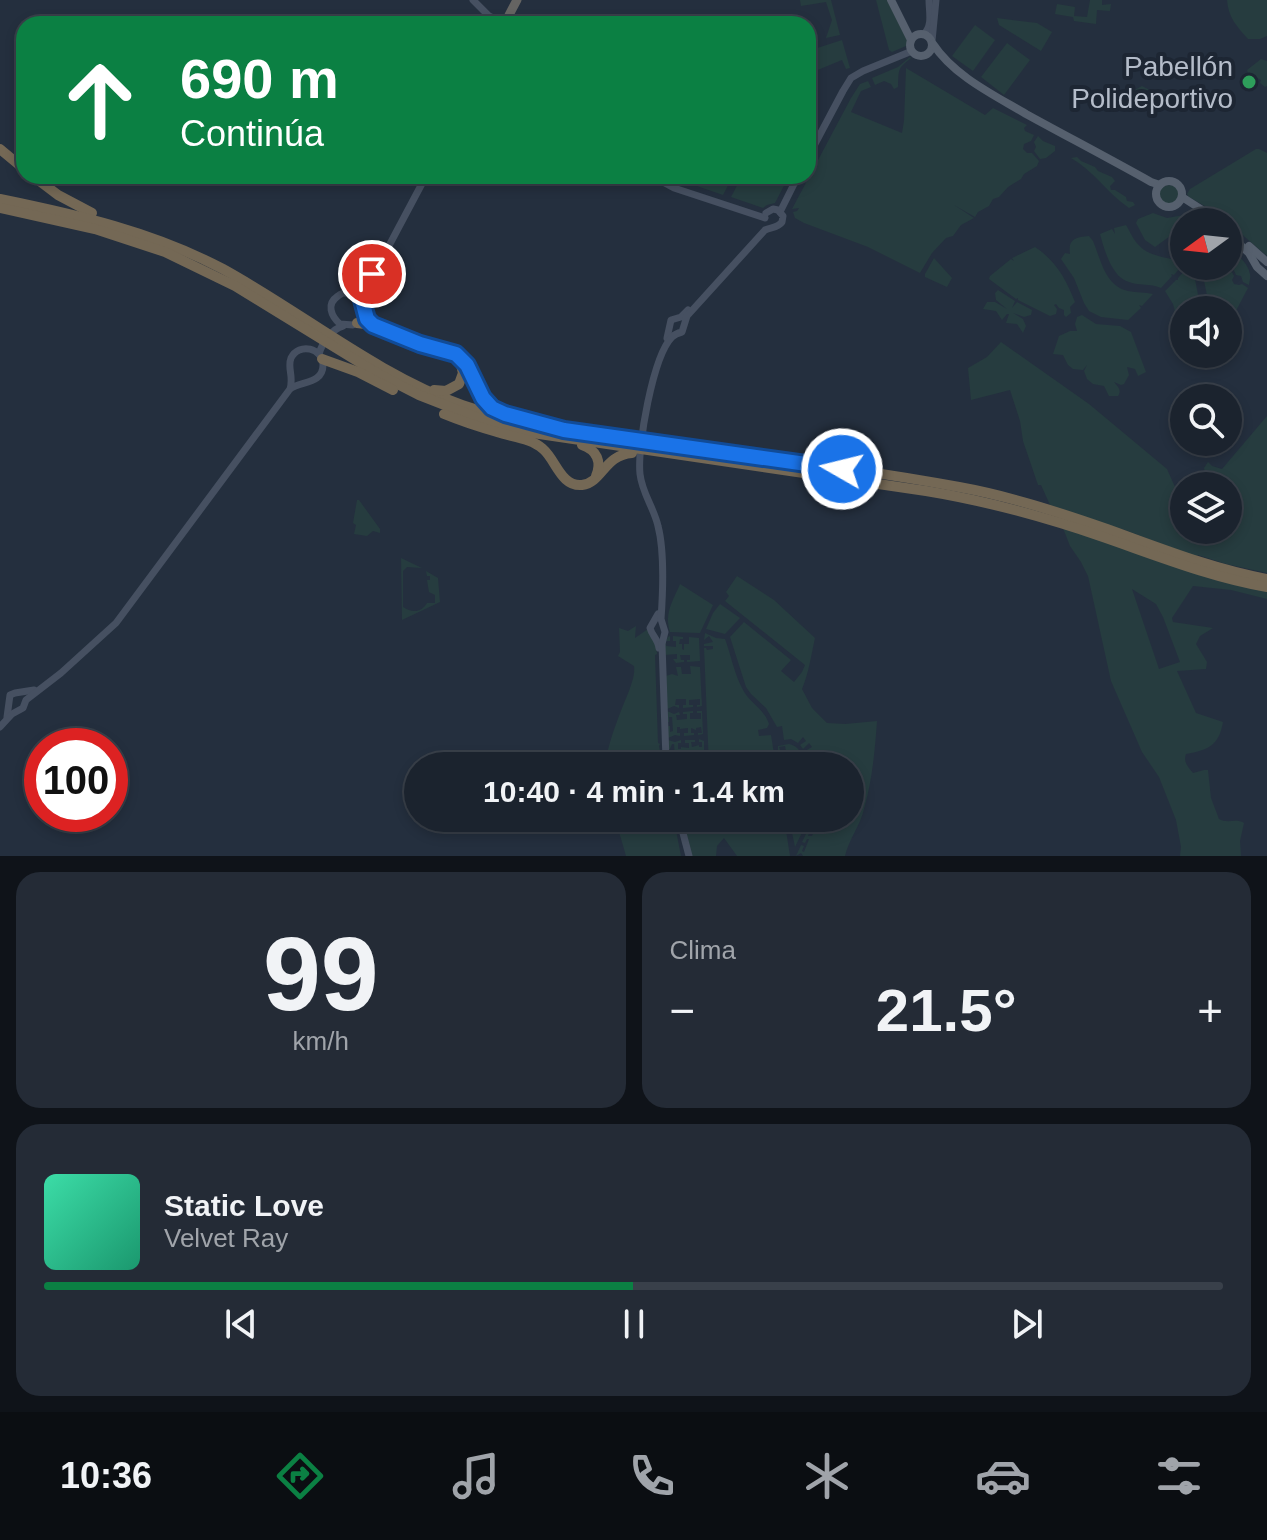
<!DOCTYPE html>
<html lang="es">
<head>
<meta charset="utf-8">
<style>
  :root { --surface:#1b232e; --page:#242b36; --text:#f1f3f6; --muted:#a0a4aa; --line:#39404a; --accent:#0b8043 }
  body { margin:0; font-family:Helvetica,sans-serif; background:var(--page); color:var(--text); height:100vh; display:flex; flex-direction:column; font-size:30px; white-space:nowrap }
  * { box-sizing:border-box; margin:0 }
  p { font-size:26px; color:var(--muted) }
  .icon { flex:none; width:44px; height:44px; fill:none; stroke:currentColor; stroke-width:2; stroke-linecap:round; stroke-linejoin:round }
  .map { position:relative; height:856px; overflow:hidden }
  .drawer { display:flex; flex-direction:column; gap:16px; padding:16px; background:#0f1319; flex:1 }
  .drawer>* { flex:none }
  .hud { position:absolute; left:16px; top:16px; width:800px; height:168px; border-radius:24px; box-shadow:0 4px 12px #0003,0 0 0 2px var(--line); background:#0b8043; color:#fff; overflow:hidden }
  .needle { width:52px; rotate:255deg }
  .buttons { position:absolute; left:1170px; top:208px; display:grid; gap:16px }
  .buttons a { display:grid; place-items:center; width:72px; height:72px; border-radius:50%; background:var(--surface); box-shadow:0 4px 12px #0003,0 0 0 2px var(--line); font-size:40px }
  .speed { position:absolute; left:24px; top:728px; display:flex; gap:16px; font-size:40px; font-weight:700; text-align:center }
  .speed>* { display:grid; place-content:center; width:104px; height:104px; border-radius:50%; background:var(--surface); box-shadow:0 4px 12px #0003,0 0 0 2px var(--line); line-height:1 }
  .speed .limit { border:12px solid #d22; background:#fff; color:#111 }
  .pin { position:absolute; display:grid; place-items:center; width:68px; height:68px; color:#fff; margin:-34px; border:4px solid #fff; border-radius:50%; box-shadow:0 2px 8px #0007 }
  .me { position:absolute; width:88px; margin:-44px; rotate:278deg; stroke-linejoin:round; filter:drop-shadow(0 0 6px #0008) }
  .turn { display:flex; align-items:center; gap:28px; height:168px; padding:0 32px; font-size:36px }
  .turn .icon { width:104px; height:104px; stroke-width:2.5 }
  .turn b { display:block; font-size:56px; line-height:68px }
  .big { font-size:60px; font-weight:800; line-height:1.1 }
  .drawer .card { flex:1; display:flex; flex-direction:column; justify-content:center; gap:12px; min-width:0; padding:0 28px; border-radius:24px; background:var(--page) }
  .drawer .dial { align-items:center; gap:0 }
  .dial b { font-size:104px; line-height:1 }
  .song { display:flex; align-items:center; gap:24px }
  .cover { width:96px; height:96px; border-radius:12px; background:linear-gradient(135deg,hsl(160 70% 55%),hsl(160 70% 35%)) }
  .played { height:8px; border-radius:4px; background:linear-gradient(90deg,var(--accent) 50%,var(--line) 50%) }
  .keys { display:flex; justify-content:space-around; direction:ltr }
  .heat { display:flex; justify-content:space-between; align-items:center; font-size:44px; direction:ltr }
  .drawer .tiles { flex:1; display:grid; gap:16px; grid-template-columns:1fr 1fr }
  .card:last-child { grid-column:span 2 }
  .trip { position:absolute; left:404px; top:752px; width:460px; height:80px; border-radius:40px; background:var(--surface); box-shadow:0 4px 12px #0003,0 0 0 2px var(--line); font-weight:800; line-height:80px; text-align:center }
  .dock { display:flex; height:128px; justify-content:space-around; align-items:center; background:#0b0e12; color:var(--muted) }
  .dock .icon { width:56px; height:56px }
  .dock .active { color:var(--accent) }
  .dock b { font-size:36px; color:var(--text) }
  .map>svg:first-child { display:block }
</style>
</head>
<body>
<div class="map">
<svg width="1267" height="856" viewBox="0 0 1267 856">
  <rect width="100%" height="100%" fill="#242f3e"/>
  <g fill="#263c3f" fill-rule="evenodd">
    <path d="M800,0H831L840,35L826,38L832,20L826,2L801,6Z"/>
    <path d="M876,0H888L908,38L906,46L892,52L889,50Z"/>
    <path d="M1090,0H1102V5L1111,4L1110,11L1097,10L1096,24L1074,21L1073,17L1055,14L1057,4L1075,7L1074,16L1087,17Z"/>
    <path d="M1227,0H1267V36L1260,39H1248C1237,27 1228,17 1227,0Z"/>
    <path d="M997,18L1037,23L1052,32L1041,51L999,25Z"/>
    <path d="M975,25L995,40L973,71L952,56Z"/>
    <path d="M842,40L850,68L846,69L842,60L808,74V51Z"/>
    <path d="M1007,43L1030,60L1004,95L981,77Z"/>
    <path d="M910,57L911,58C897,69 899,69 898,87L894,89L891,84L884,81L875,85L872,78L898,67Z"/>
    <path d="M1261,59L1267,61V86L1265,87L1260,83L1261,80L1248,73L1247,70Z"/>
    <path d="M906,68L985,115L993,108L1027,125L1024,128L1025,131L1034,135L1031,141L1024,144L1023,149L1027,153H1032L1039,161L1037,166L1024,174L1021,179L1008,187L999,197L993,199L989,206L978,212L975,217L954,205L974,218L961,225L953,236L946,238L932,253L920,273L868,247L804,223L795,218L793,212L797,211L799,208L792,209L851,98L860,84L868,81L871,87L861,91L851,112L902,133L904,121Z"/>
    <path d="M1142,86L1167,99L1169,100L1144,111L1120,98Z"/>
    <path d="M1038,136L1043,141L1055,146V151L1046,158L1040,159L1034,151L1036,147L1034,142Z"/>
    <path d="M1256,149H1259L1267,153V256L1217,213L1189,197L1187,194L1190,189Z"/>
    <path d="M1077,157L1081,161L1095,167L1098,171L1112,177L1115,181L1110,186L1111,190H1115L1126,197L1127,201L1133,202L1135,205L1129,208C1107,193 1094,171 1071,158Z"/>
    <path d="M668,176H733L723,195Z"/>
    <path d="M742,176H789L775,203L767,205L763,208L731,197Z"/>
    <circle cx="1169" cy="195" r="10"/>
    <path d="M1153,213L1167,218L1184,215L1196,222H1184V226L1155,247L1145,240L1136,223L1138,219Z"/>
    <path d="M1126,225C1129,230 1132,237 1136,242C1148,258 1167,256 1184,263L1174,275L1171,274L1172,276L1161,288C1150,283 1139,286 1129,282C1112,278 1104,249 1100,234L1112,229L1115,234L1114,228Z"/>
    <path d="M1089,236L1093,241C1101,260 1105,286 1128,291C1137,293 1145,292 1153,294L1142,306L1139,305L1141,308L1128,320L1101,317L1089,311L1084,303L1074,278L1061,259L1065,253L1070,254C1068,240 1074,237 1089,236Z"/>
    <path d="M1035,247C1056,261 1066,279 1075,302L1070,307L1071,313L1066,317L1064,315V310L1059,308L1056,304L1054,305L1057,309L1056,314L1050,316L1018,300V298L1016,299L989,279L990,276L1011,259L1014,261L1012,258Z"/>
    <path d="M1230,253C1239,254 1248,264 1250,274C1251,278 1249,282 1249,285L1243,282L1241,276L1236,275L1233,268L1234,263L1229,258Z"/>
    <path d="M934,258L952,278L947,287L925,277V274Z"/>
    <path d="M1199,266C1213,266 1228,262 1234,276L1232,280L1234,284L1239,285L1242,284L1248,288L1229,324L1228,310H1210L1203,276Z"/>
    <path d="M1188,267L1194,274L1201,310H1184V345L1173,304L1165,291L1176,280H1178V278Z"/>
    <path d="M998,290L1015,301L1012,308L1017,302L1032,310L1031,315L1024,317L1013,313L1023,319L1026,326L1023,333L1017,324L1006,323L1009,314H1007L1002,320L996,311L983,309L987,302H995L1007,309L996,300L995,293Z"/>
    <path d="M1082,315L1096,324L1120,326L1131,332L1146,372L1138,376L1135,369L1127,367L1129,375L1124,384L1121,385L1114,382C1118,387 1122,390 1118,396H1109L1104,386L1093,384L1087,379L1084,371L1087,365L1083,370L1073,369L1068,365L1063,355L1053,354L1059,336L1070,331H1077L1075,324L1077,317Z"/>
    <path d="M1001,342L1089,404L1167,469L1175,487L1184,491V530H1228V486H1207L1210,482L1206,477L1204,468L1208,462L1212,466L1222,469L1267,416V573L1226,564L1198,555L1196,557L1122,529L1121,530L1050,505L1041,485H1038L1023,441L1020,421L1010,390L971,400L968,368L987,357Z"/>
    <path d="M357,500H359L380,529V533L373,531L367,536L354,534L356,525L353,523Z"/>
    <path d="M1063,528L1120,547L1165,564L1267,592V599L1231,590L1193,586L1172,618L1173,622L1213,628L1200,636L1196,644L1207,662L1206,669L1177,671L1196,713L1223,722C1219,745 1209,750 1186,754C1183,762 1188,767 1193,773L1204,770H1208L1211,798L1219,819C1227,824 1236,818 1244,823L1240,841L1241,856H1180L1181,847L1176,820L1159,777L1142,752L1111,681L1088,576L1081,562L1070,546ZM1132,589L1156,604L1163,617L1180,662L1159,669Z"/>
    <path d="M401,558L422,568L407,567L403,571V607C412,613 421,613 427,603H435V595L429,592L427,580H430V576H427L426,571L438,578L440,602L402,620Z"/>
    <path d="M737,576L774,600L815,638C811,656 809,672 802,689L812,708L827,723L845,724L877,721C875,751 872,781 864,809C860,826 849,839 845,856H803L801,853L796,856L801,845L804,846L802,851L804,852L809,839H807L805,843L802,842L808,830L810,831L808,836H812L816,825L814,824L812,829L809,827L814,818L818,822L820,818H850V766H809L817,764L816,759L809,762L808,757L816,756L815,751L807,754L805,751L812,747L809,743L803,749L800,745L806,741L803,737L798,743L791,739L784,740L782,726L777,727L766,708L751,694L746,687L730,637L744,622L791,660L781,671L794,682L802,672L805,665L725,601L729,596L726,592Z"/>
    <path d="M680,584L713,605L700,633L670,632C664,613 673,601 680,584Z"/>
    <path d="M720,604L740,618L725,634L706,629L713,613Z"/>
    <path d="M636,626L635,638L648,629L656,643L657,654L655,655L658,743L660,744L659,746L661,757L657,766H606C605,749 622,708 629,691C632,682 635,675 634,666L618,656L620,652L619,628L628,631Z"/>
    <path d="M705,633L716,638L725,639C731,655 734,673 742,688C749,703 764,708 769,724L767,728L758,730L759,736L771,735L776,766H709L704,648H706L707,650L713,649V646H704V644L713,642L709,636L704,640Z"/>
    <path d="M670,636V641H666V646L676,647V641H673V636L683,637V639H680L679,644H682V649L684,650V644H689V637L699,638L700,661L687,662V660H690V655H680L681,660H684V662L676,663L673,659H677V654L665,655L664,642L668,637Z"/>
    <path d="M690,666L700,667L702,706L697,707V705H700V699L689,700V705H693V707L683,708V705H686V699H676L675,705H679V708L674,706L667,709L666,676L672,674L678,676L676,667H681L682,674H691Z"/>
    <path d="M667,711L674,714L679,712L680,715H676L677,720L687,719V714H683V712L693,711V713H690V719H701V713H697V711H702L703,734L698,735V733H702L701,727L696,728V730L691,728V733H694V735L684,736V733H688V728L680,729V727H677V733H680V736L675,735L668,738V726H670V732L673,731L672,717H669V722H667Z"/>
    <path d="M699,739L704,741V763L699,764V762H703V757L696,758L695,756H692V762H696V764H686V763L689,762V757H686V759L678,758V763H682V765H673L669,754L670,753L672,758H675L674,744H672L670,749H669L668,740L675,742L681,740V743H678V749H681V747L689,748V743H685V740H695V742H691L692,747L699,745V747H702V742H699Z"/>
    <path d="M789,744C796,745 802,752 804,759L798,758L800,764H805V766H787V760L782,761V764H780L779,755L781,754V758L787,756L785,746L779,747L780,750L778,751V746Z"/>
    <path d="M615,818H671L674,820L681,856H626Z"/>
    <path d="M682,818H772L774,826L785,824L790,856H737L724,838L717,846L716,856H692Z"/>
    <path d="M795,818H809L795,847L790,823H792V826L798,825Z"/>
  </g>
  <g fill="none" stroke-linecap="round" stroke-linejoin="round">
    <g stroke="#465061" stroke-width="7">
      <path d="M473,0L489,16L497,20"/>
      <path d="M924,34C933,25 929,12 929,0"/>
      <path d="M932,41L936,0"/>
      <path d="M808,157L843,91L851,78L863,71L912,51"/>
      <path d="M652,176L674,188L765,218"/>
      <path d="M780,212L798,176"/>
      <path d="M351,293L359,297L362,302"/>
      <path d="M362,300L365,285L383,257L426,176"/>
      <path d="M360,321L353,325L340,324C331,316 326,304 338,296C346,290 343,295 351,293C356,292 359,289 363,287"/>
      <path d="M667,338L671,320L681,317L688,310"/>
      <path d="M319,354C322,343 332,329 343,326"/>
      <path d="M658,614L650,628C652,636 658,639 659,648"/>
      <path d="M7,717L10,695L15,693L34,690"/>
      <path d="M0,727L12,714L23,708L26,700L61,673L116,623L290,389C301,381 323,384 323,365C323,348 299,342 291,358C287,368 294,376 290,389"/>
      <path d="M670,766V763L666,760L662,644L665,632L661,619C663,591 665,553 658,526C654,508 642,493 640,474C637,447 653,356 672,337C675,334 678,333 682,332L687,316L765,230C771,227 778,228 782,222L783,216L778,210L773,209L766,213"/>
      <path d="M679,818L689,856"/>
    </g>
    <g stroke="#56606e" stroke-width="8">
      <path d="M891,0L911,40"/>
      <circle cx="921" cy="45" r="11"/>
      <path d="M933,44C954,76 994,95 1026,114C1068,137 1110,159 1151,182L1160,185"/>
      <circle cx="1169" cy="194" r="13"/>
      <path d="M1182,197L1221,222"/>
      <path d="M1228,234L1249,253L1257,267L1267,276"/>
      <path d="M1249,246L1267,262"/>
    </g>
    <g stroke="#656462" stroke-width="9">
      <path d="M507,23L509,15L517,0"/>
      <path d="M492,24L500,20L508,24"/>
    </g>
    <g stroke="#746855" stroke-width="10">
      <path d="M0,149L24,169"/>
      <path d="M33,176L58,195L92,213"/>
      <path d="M0,199C78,215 153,232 223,269C303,313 376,374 462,405C524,426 589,434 653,443C755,457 857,468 959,487C1009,496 1058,512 1107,529C1160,548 1212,569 1267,579"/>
      <path d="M0,208L95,229L165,252L235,286L380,375L419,395L483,420L519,431L926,491C987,501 1045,517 1103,537C1158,556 1210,577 1267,587"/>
      <path d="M364,312L373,325"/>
      <path d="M357,323L373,325L420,344L456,354L467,365L483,398L492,408L501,412"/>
      <path d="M322,359L358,372L393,390"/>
      <path d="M434,390L446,391L459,384L463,373L460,361"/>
      <path d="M444,414C461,421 479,427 497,432C512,437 531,438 543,449C556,460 561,487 582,485C603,482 604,455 632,453"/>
      <path d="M582,445C597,450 602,462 596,476"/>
    </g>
  </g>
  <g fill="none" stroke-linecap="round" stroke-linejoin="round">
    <g stroke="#114b97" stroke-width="20">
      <path id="route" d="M372,274L365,285L362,300L367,319L373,325L420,344L456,354L467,365L483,398L492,408L505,414L564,430L842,469"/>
    </g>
    <use href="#route" stroke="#1a73e8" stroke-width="14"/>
  </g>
  <circle fill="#2e9e5b" stroke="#1d2633" stroke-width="3" cx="1249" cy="82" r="8"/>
  <g text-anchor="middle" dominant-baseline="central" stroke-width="8" stroke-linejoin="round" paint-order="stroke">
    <g font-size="28" fill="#b4bcc9" stroke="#1d2633" text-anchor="end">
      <text x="1233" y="66">Pabellón<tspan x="1233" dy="32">Polideportivo</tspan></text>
    </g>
  </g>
</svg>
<div class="buttons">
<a><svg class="needle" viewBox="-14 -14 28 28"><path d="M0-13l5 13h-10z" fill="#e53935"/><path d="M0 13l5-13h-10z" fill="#a0a4aa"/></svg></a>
<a><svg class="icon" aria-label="sound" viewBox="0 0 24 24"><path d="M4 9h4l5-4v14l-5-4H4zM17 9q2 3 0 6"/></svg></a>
<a><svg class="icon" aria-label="search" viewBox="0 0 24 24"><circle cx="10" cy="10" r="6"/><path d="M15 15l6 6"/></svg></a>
<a><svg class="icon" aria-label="layers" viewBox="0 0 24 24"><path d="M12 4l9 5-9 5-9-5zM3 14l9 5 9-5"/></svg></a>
</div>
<div class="speed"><div class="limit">100</div></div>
<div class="pin" style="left:372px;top:274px;background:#d93025"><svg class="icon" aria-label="arrive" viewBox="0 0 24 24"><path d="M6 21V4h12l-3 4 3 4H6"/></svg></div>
<svg class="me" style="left:842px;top:469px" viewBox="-20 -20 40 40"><circle r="17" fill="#1a73e8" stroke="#fff" stroke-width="3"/><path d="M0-11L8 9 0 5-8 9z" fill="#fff"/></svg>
<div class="trip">10:40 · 4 min · 1.4 km</div>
<div class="hud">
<div class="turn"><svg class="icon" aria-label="ahead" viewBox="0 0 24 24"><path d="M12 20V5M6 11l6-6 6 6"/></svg><div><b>690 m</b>Continúa</div></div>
</div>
</div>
<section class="drawer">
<div class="tiles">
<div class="card dial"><b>99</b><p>km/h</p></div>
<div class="card"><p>Clima</p>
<div class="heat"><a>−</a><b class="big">21.5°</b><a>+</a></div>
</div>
<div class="card">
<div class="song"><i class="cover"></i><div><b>Static Love</b><p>Velvet Ray</p></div></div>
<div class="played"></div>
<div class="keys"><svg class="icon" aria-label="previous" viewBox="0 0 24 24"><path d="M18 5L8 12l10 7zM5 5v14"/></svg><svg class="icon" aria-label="pause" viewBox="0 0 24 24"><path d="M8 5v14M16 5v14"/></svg><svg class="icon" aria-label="next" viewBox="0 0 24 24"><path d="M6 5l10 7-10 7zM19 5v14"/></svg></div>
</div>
</div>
</section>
<nav class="dock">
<b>10:36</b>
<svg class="icon active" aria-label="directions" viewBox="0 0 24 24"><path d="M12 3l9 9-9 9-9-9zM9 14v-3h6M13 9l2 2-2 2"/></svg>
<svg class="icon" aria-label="music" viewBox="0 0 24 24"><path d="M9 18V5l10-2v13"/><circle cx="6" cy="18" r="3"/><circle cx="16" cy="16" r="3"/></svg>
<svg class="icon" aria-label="phone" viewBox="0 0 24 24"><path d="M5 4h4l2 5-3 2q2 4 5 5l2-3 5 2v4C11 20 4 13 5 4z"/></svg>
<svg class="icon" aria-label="climate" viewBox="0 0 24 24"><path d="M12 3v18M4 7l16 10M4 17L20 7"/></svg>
<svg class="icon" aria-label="car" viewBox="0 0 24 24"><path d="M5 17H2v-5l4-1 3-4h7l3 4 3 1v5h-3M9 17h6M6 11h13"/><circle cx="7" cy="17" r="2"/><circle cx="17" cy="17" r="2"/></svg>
<svg class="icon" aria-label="filters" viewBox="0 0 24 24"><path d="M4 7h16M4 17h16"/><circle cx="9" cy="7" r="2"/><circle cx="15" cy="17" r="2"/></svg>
</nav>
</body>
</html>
